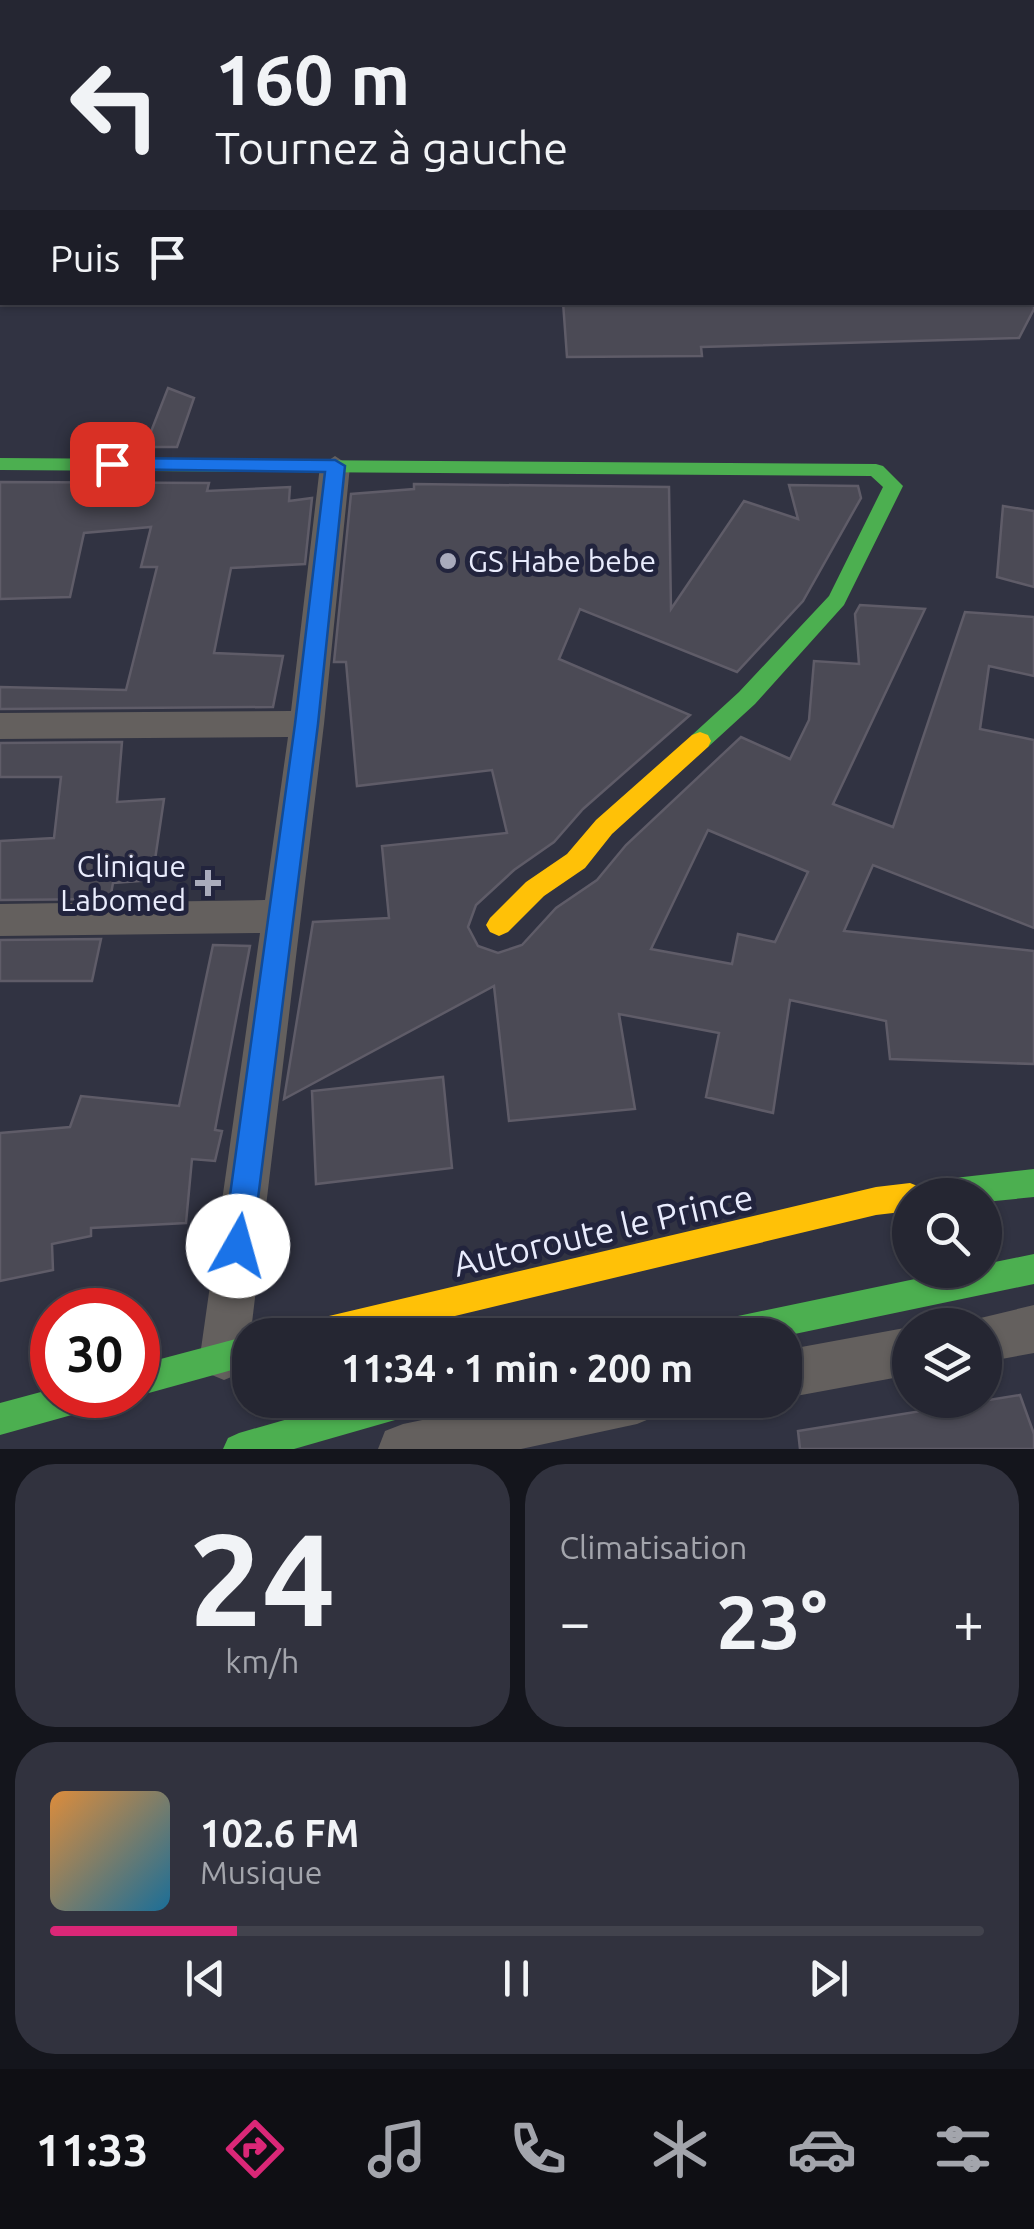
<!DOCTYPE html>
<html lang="fr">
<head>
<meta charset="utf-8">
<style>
  :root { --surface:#252632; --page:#31323e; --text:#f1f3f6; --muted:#a3a5ac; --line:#42434d; --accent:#db2777 }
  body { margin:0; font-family:Ubuntu,sans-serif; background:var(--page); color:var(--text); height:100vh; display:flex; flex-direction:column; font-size:38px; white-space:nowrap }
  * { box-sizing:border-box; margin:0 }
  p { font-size:32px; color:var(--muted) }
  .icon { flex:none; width:55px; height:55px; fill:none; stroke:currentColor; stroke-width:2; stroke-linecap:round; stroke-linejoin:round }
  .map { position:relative; height:1449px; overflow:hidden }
  .details { display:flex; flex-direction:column; gap:15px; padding:15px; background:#14151c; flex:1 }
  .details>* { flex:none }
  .hud { position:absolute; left:0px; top:0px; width:1035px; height:305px; box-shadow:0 2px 8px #0004,0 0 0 2px var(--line); background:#252632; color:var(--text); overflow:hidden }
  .controls { position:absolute; left:892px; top:1178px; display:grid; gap:20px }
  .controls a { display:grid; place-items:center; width:110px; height:110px; border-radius:50%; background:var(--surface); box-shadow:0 2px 8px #0004,0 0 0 2px var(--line); font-size:50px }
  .speed { position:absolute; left:30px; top:1288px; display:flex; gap:20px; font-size:50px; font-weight:700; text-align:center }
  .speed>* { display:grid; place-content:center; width:130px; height:130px; border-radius:50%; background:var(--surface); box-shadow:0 2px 8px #0004,0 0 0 2px var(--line); line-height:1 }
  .speed .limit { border:15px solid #d22; background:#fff; color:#111 }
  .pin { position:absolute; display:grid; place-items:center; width:85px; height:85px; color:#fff; margin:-42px; border-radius:20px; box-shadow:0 5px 15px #0006 }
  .me { position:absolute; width:110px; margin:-55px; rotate:7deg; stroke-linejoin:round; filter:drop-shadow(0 0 8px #0008) }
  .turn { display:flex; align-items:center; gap:35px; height:210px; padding:0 50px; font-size:45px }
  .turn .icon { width:130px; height:130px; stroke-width:2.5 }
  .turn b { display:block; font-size:70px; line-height:85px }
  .then { display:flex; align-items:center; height:95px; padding:0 50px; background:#0003; gap:20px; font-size:38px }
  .big { font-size:75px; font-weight:700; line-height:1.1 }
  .details .tile { flex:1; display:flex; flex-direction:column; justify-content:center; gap:15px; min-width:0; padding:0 35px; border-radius:40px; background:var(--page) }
  .details .dial { align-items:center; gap:0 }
  .dial b { font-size:130px; line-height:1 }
  .song { display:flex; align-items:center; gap:30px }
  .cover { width:120px; height:120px; border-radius:15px; background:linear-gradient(135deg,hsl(30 70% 55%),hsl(200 70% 35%)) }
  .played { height:10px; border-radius:5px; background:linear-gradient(90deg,var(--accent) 20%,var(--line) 20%) }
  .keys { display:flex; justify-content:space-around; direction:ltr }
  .heat { display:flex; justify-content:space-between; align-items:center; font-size:55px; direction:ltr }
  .details .tiles { flex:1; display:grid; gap:15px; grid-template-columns:1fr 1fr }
  .tile:last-child { grid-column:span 2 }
  .trip { position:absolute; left:232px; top:1318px; width:570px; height:100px; border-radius:40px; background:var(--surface); box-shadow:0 2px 8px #0004,0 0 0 2px var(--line); font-weight:700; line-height:100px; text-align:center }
  .tabs { display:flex; height:160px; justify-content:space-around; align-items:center; background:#0f0f14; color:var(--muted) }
  .tabs .icon { width:70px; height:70px }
  .tabs .on { color:var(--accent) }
  .tabs b { font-size:45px; color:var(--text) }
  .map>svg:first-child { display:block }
</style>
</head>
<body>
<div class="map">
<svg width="1034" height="1449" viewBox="0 0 1034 1449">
  <rect width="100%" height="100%" fill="#313342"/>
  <g fill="#4b4a55" stroke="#5f5c68" stroke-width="2.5" fill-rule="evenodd">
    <path d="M563,302H1034V309L1019,338L701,347L702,356L567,357Z"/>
    <path d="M168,388L194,398L177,447H145Z"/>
    <path d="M0,482L209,483L207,491L290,487L289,501L312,498L305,564L231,568L214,653L283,656L273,707L0,709V687L126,690L157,567H141L151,527L84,533L70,597L0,599Z"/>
    <path d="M414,484L669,487L671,609L744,501L798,519L789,485L858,486L861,498L803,601L737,672L580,609L559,659L690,715L583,809L554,842L514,870L476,905L468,927L478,946L498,953L522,945L556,908L597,880L626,845L741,737L790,759L809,720L814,661L859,664L855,614L860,605L925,609L833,804L893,827L965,612L1034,617V676L989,666L980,729L1034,740V928L873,865L844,931L1034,951V1064L890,1059L886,1021L790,1000L773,1113L706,1097L719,1033L619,1014L635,1109L509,1121L494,986L284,1099L313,922L389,918L382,846L507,833L492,770L357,786L346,662H334L351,494L414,489ZM708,830L808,872L775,942L738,934L732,964L651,949Z"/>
    <path d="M1003,506L1034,511V587L997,577Z"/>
    <path d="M122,742L117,802L164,799L152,880L113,883L110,899L0,900V841L54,838L61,777H0V743Z"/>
    <path d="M101,939L92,981H0V940Z"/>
    <path d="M213,945L250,946L215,1130L222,1131L215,1161L192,1159L186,1223L91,1228V1236L52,1244L53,1270L0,1281V1133L70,1127L81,1096L179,1106Z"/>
    <path d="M443,1077L452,1168L316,1184L312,1091Z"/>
    <path d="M1020,1395L1034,1434V1449H800L798,1431Z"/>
  </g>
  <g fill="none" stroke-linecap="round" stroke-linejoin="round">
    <g fill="#64605e" fill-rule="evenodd">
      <path d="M289,0H369L366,2H288Z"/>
      <rect x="0" y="9" width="2" height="6"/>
      <rect x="0" y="41" width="2" height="6"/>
      <rect x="0" y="107" width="2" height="6"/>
      <path d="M1032,122H1034L1032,129Z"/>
      <path d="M2,293V301L0,302V294Z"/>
    </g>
    <g fill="#64605e" fill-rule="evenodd">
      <path d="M335,456L350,466L324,724L248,1356L241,1373L224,1380L207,1373L200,1356L260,933L0,936V904L265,900L288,737L0,739V713L291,711L320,466Z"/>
      <path d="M1034,1305V1353L985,1362V1325H967L968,1321Z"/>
      <path d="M910,1327V1375L785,1398V1350Z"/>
      <path d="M519,1400H661L654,1417L637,1424L521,1449H378L385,1431L403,1424Z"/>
    </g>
    <g fill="#4caf50" fill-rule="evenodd">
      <path d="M0,458L876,464L883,466L903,486L844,605L755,704L708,747H692L689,741L692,735L739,692L829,596L883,487L871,476L0,470Z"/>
      <path d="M1034,1169V1197L985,1202V1195H914L918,1185L928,1181Z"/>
      <path d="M1034,1254V1284L785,1336L704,1335L708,1324L719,1320L958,1270H985V1264Z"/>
      <path d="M251,1335L250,1365L138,1396L137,1395L138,1365Z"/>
      <path d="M52,1389V1395H102L97,1406L86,1411L0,1435V1403Z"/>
      <path d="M354,1400H425L420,1411L409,1416L294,1449H223L228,1438L239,1433Z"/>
    </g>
    <g fill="#ffc107" fill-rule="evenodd">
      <path d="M700,732L708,735L711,741L708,747L612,834L585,868L544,896L508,932L499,936L490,932L486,925L490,918L526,882L567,854L596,820L692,735Z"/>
      <path d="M910,1183L920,1187L923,1195H910V1211L876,1215L376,1335H297L301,1324L312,1320L876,1187Z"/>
    </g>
  </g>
  <path fill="#1a73e8" stroke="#114b97" stroke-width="2.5" d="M112,458L335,460L345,466L318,724L252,1246L248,1257L238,1261L227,1257L223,1246L295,724L325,472L105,469L102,464Z"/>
  <g fill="#a9abbc" stroke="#22243d" stroke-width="4">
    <circle cx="448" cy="561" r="10"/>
    <path d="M203 868h10v10h10v10h-10v10h-10v-10h-10v-10h10z"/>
  </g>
  <g text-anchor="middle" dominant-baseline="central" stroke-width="10" stroke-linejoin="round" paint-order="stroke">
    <g font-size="30" fill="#e9ecfd" stroke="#22243d" text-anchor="start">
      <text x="468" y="561">GS Habe bebe</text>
      <text x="186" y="866" text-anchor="end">Clinique<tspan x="186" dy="34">Labomed</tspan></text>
    </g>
    <g font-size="35" fill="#e9ecfd" stroke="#22243d">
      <text transform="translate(603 1230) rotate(-13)">Autoroute le Prince</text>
    </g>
  </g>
</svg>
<div class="controls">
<a><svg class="icon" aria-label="search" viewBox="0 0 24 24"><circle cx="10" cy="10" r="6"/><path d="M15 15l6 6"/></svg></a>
<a><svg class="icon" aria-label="layers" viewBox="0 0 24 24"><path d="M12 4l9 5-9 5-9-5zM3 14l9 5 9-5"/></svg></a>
</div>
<div class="speed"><div class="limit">30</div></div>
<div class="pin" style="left:112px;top:464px;background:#d93025"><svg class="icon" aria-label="arrive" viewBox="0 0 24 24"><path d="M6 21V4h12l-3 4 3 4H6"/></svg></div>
<svg class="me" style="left:238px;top:1246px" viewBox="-20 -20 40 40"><circle r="19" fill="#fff"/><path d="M0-13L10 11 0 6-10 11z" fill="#1a73e8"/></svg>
<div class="trip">11:34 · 1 min · 200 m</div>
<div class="hud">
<div class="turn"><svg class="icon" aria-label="left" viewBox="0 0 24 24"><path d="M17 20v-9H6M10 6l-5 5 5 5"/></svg><div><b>160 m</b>Tournez à gauche</div></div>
<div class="then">Puis<svg class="icon" aria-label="arrive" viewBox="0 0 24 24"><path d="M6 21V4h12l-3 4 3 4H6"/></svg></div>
</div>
</div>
<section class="details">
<div class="tiles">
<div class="tile dial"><b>24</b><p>km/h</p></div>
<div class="tile"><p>Climatisation</p>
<div class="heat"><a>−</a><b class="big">23°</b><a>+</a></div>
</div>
<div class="tile">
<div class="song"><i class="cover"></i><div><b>102.6 FM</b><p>Musique</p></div></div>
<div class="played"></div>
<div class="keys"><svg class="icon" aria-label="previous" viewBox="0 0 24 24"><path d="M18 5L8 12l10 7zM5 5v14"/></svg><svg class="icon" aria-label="pause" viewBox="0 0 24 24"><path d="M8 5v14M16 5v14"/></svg><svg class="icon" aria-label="next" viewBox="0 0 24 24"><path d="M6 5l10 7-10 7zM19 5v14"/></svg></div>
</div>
</div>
</section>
<nav class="tabs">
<b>11:33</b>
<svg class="icon on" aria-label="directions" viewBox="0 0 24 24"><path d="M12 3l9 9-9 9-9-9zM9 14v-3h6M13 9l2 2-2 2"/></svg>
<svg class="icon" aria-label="music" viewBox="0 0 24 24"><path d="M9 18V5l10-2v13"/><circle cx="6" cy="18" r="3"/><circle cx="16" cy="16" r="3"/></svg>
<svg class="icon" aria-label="phone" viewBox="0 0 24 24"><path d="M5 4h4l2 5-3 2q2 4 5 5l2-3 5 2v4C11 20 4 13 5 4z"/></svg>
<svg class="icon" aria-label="climate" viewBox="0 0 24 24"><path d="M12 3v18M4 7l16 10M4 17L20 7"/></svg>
<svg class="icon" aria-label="car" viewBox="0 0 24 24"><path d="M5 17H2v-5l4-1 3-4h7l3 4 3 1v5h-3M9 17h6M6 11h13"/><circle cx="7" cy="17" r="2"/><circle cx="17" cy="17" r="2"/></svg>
<svg class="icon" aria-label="filters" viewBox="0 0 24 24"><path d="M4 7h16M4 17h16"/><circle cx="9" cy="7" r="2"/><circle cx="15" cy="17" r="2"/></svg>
</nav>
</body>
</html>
